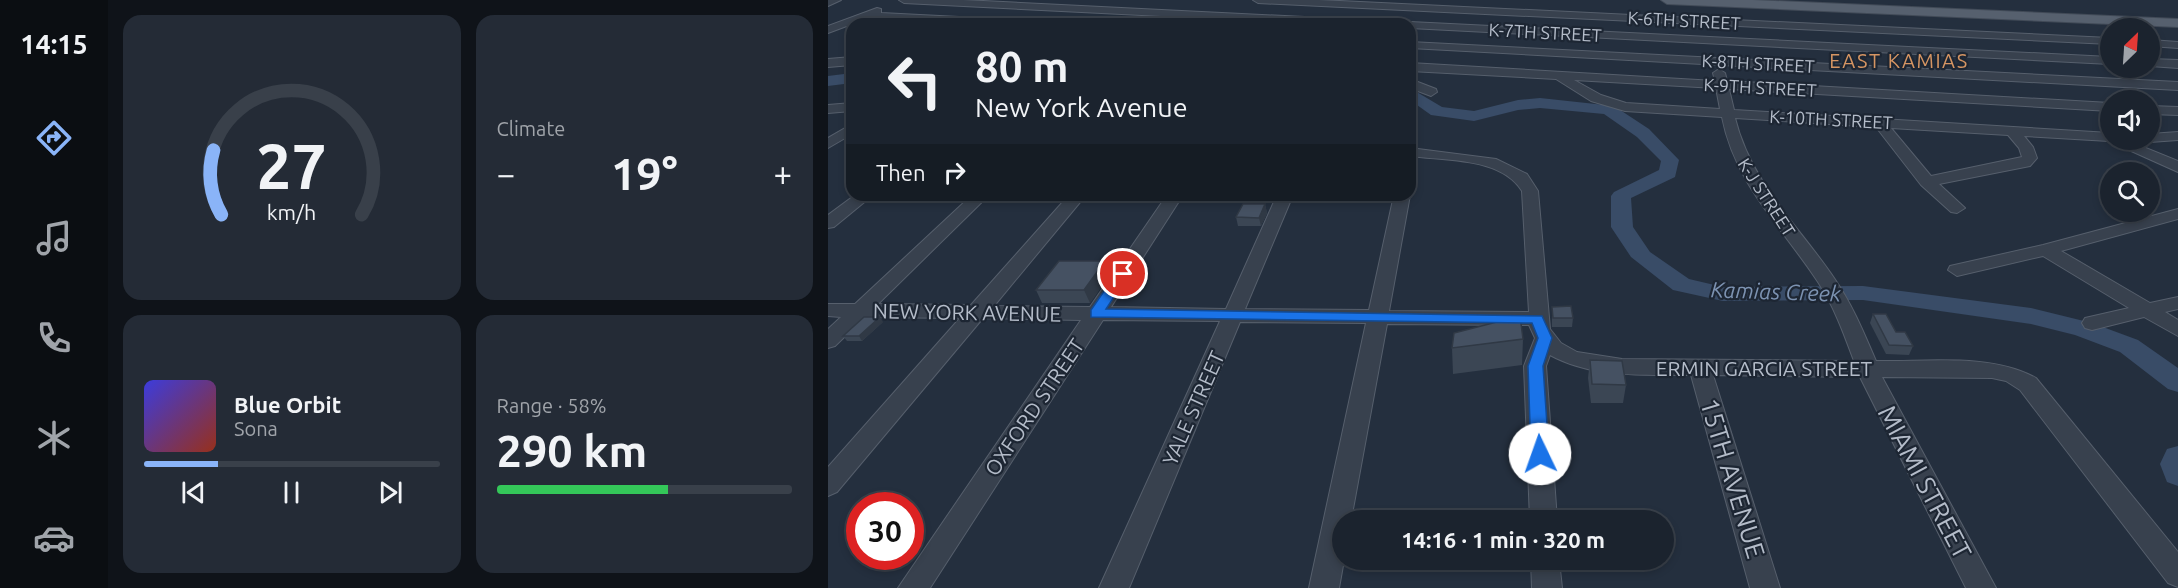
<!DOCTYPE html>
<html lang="en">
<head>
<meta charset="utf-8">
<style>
  :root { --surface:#1b232e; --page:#242b36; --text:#f1f3f6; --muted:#a0a4aa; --line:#39404a; --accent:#8ab4f8 }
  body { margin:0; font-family:Ubuntu,sans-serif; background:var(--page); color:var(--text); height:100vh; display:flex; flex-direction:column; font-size:22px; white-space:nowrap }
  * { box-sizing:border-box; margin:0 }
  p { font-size:20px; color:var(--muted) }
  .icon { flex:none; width:33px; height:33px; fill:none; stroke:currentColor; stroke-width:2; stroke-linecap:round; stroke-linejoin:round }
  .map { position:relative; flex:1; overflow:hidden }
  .details { display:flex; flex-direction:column; gap:15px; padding:15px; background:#0f1319; width:720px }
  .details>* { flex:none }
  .guide { position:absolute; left:18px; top:18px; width:570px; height:183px; border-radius:18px; box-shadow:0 3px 9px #0003,0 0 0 2px var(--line); background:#1b232e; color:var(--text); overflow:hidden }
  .needle { width:39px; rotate:25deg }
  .controls { position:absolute; left:1272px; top:18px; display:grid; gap:12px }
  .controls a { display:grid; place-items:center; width:60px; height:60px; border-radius:50%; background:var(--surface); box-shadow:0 3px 9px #0003,0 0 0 2px var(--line); font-size:30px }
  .speed { position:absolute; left:18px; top:492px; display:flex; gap:12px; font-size:30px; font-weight:700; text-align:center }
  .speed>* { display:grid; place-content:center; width:78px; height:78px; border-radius:50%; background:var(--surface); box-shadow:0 3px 9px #0003,0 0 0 2px var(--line); line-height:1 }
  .speed .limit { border:9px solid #d22; background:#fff; color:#111 }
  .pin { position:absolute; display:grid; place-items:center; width:51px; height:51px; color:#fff; margin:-26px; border:3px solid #fff; border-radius:50%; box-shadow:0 2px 6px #0007 }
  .me { position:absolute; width:66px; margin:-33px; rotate:357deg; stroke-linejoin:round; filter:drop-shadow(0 0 4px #0008) }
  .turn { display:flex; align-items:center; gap:21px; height:126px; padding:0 30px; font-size:27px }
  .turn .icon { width:78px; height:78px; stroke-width:2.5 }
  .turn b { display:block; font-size:42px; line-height:51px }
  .then { display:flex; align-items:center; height:57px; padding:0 30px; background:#0003; gap:12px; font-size:22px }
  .big { font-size:45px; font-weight:700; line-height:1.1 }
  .details .widget { flex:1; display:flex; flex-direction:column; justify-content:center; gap:9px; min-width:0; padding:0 21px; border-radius:18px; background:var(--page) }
  .details .dial { align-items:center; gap:0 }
  .dial svg { height:156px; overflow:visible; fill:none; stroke:var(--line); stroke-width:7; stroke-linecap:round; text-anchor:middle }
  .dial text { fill:var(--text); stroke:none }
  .song { display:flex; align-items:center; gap:18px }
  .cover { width:72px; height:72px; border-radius:9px; background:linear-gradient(135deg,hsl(240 70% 55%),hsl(10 70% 35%)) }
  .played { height:6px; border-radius:3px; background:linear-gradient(90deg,var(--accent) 25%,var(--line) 25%) }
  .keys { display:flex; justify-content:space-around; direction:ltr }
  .heat { display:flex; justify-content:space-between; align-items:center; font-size:33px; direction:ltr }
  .charge { height:9px; border-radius:4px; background:linear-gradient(90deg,#34c759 58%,var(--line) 0) }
  .details .tiles { flex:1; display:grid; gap:15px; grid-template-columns:repeat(2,1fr) }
  .trip { position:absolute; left:504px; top:510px; width:342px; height:60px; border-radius:30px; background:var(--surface); box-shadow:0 3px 9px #0003,0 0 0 2px var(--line); font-weight:700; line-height:60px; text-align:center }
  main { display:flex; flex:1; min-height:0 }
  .tab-bar { display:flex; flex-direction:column; width:108px; justify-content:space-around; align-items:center; background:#0b0e12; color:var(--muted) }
  .tab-bar .icon { width:42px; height:42px }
  .tab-bar .selected { color:var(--accent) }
  .tab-bar b { font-size:27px; color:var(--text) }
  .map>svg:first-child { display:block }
</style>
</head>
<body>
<main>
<nav class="tab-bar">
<b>14:15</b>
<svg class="icon selected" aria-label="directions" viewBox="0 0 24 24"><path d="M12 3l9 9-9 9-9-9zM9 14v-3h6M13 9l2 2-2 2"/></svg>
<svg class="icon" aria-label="music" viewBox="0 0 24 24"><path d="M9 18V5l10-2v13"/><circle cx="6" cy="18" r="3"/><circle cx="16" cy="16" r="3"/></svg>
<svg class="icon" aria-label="phone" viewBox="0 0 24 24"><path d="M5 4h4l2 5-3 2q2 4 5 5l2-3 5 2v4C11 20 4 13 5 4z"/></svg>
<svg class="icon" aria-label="climate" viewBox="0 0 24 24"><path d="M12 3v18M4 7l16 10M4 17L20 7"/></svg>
<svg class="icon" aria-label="car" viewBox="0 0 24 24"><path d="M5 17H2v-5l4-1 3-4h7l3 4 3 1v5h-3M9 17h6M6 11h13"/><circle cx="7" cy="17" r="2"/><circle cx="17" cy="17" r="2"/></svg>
</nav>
<section class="details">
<div class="tiles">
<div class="widget dial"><svg viewBox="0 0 100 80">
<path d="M14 69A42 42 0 1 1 86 69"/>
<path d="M14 69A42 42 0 0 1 10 36" stroke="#8ab4f8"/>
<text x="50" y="56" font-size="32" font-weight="700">27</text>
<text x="50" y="72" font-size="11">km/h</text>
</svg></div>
<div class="widget"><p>Climate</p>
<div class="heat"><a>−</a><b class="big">19°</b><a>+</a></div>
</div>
<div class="widget">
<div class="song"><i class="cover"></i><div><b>Blue Orbit</b><p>Sona</p></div></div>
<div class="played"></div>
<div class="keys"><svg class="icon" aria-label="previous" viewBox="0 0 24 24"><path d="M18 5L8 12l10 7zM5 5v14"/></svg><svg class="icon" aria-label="pause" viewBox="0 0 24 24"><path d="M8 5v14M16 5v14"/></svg><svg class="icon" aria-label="next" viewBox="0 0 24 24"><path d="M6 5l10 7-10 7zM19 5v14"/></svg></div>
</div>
<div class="widget"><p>Range · 58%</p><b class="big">290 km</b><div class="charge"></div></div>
</div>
</section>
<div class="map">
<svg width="1350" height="588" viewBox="0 0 1350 588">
  <rect width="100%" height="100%" fill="#242f3e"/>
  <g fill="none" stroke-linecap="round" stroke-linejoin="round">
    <g fill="#394c67" fill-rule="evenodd">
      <path d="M24,73V83L0,86V76Z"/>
      <path d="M582,88L614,107L646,111L690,100L712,98L786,106L821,129L851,160L847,177L803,198L805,227L822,252L861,279L895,287L1035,286L1203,308L1264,323L1310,340L1350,368V392L1340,389L1292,352L1247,335L1203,324L1035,300L895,301L845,290L803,257L783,227V196L786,192L831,170L833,161L809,137L776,114L712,108L690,110L646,121L603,115L582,100Z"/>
      <path d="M1350,446V486L1339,482L1332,464L1339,449Z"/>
    </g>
    <g stroke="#565f6c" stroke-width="2">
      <g id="minor">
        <path d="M0,0H13L0,6Z"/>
        <path d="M71,0H135L556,21L561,24H493L76,3Z"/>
        <path d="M425,0H491L1282,38V44L430,3Z"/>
        <path d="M49,8L53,9V13L209,21L214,24H150L40,18L0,33V26Z"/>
        <path d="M582,22L1282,57V64L582,28V24H577Z"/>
        <path d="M1322,40L1350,42V48L1322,46Z"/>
        <path d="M582,42L1350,82V90L582,48Z"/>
        <path d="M24,57V65L0,67V59Z"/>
        <path d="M1322,59L1350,60V68L1322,66Z"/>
        <path d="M582,63L887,81L885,73L891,69L897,73L899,81L1282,103V111L901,89L906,110L1282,133V140H1298L1350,161V172L1281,141L1196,136L1205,147L1209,158L1202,166L1111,184L1137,208L1129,213L1123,212L1093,185L1048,127L907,118C923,183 970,225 1006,278C1024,304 1036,333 1048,361C1098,362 1164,353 1208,378L1350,552V587L1340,583L1192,390L1178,381L1164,378L1054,377L1168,588H1138L1032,377L885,375L952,588H922L863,375C816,375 764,378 722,355L718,366L729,520H702L696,366L707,338L701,325L559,324L523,520H514L516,560L511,588H481L538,323L412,322L301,588H271L392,321L275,320L102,588H70L253,320L155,318L9,492L0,496V467L132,318L37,317L7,346L0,348V329L13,317L0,316V304H27L144,195H161L50,304L143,305L241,195H258L166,306L262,307L339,195H355L283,307L398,309L449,195H465L417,309L541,310L566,195H582L561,311L701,312L694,191C673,157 617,161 582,156V148L668,159L699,174L710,191L722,329L733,343L749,352L794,359L1026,361C1016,334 1006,306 990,282C954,227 907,184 894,117L797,111L763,101L728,79L582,71ZM746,80L888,88L892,109L798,103L773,95ZM1063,128L1180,135L1191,148L1194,157L1103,176Z"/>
        <path d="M582,79L608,89L609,92L603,96L582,88Z"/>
        <path d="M24,103V111L0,113V105Z"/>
        <path d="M1322,106L1350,107V115L1322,114Z"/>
        <path d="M24,124V134L0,148V138Z"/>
        <path d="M1350,132V140L1322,142L1316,140H1322V134Z"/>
        <path d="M27,195H45L6,227L0,228V215Z"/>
        <path d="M1350,209V219L1233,251L1322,303L1350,297V309L1337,312L1350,320V336L1316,317L1264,330L1257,328L1254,323L1257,318L1301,308L1215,256L1129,276L1120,270L1122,266L1215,245Z"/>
        <path d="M703,560H731L734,588H704Z"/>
      </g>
    </g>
    <g stroke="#414a57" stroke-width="2">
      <path id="major" d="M833,0H925L1350,19V27L839,4Z"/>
    </g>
    <use href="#minor" fill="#38414e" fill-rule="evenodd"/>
    <use href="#major" fill="#56606e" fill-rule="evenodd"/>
  </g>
  <g fill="#3b4654">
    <path d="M437,204L439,213L433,226H410L408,217Z"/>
    <path d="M282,274L262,303H214L208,290Z"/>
    <path d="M724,307L745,318L744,327H724Z"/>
    <path d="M1045,314L1085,346L1081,355L1058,354L1042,323Z"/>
    <path d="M55,322L34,341H19L15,336Z"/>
    <path d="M695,339L694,365L625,374L624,348Z"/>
    <path d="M762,360L798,385L795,403H763L760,378Z"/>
  </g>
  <g fill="#303945">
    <path d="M437,204L439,213L433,226L431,218Z"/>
    <path d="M277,261L282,274L262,303L256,290Z"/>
    <path d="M52,317L55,322L34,341L31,336Z"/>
  </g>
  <g fill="#455162" stroke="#303945" stroke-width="1.5">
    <path d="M415,204H437L431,218L408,217Z"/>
    <path d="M231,261H277L256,290H208Z"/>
    <path d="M743,306L745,318H725L724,307Z"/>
    <path d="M1045,314H1058L1068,332H1077L1085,346L1061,345Z"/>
    <path d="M692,316L695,339L624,348L626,333Z"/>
    <path d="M36,317H52L31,336H15Z"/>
    <path d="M762,360L794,361L798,385L764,384Z"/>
  </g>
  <path fill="#1a73e8" stroke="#114b97" stroke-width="1.5" d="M295,270L301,274L278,309L714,316L724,338L715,366L721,454L718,459H706L703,454L700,366L710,338L704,323L263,317V310L290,271Z"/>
  <g text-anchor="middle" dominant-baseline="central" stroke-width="4.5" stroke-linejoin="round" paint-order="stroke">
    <g font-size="18" fill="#b4bcc9" stroke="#1d2633">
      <text transform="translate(856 20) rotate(3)">K-6TH STREET</text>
      <text transform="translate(717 32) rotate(3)">K-7TH STREET</text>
      <text transform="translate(930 63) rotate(3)">K-8TH STREET</text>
      <text transform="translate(932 87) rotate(3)">K-9TH STREET</text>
      <text transform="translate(1003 119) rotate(3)">K-10TH STREET</text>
      <text transform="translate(939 197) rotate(57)">K-J STREET</text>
    </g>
    <g font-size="20" letter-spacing="1.5" fill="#d59563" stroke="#1d2633">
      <text x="1071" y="60">EAST KAMIAS</text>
    </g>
    <g font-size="21" fill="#b4bcc9" stroke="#1d2633">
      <text transform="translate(139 312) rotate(1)">NEW YORK AVENUE</text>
      <text x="936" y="368">ERMIN GARCIA STREET</text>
      <text transform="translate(206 407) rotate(-56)">OXFORD STREET</text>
      <text transform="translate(365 408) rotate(-66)">YALE STREET</text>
    </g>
    <g font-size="22" font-style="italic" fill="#7c92b1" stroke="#1d2633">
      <text transform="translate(948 291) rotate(2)">Kamias Creek</text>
    </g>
    <g font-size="26" fill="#b4bcc9" stroke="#1d2633">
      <text transform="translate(905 478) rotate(73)">15TH AVENUE</text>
      <text transform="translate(1097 482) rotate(62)">MIAMI STREET</text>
    </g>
  </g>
</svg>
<div class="controls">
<a><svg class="needle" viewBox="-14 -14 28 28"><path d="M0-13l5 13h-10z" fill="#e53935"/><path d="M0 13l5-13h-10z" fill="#a0a4aa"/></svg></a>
<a><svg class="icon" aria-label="sound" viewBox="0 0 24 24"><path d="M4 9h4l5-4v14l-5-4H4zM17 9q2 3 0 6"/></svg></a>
<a><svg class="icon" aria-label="search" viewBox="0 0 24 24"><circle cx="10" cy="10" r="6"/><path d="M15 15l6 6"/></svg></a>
</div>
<div class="speed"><div class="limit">30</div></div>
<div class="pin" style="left:295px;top:274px;background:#d93025"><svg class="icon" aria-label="arrive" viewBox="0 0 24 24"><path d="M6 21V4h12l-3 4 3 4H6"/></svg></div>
<svg class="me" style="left:712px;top:454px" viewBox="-20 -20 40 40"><circle r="19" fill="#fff"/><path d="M0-13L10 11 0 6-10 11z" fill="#1a73e8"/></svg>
<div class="trip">14:16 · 1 min · 320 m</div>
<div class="guide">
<div class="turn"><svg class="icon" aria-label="left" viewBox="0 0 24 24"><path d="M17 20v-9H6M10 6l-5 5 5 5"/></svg><div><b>80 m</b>New York Avenue</div></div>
<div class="then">Then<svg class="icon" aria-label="right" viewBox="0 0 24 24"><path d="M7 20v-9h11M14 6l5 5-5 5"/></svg></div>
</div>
</div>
</main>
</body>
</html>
